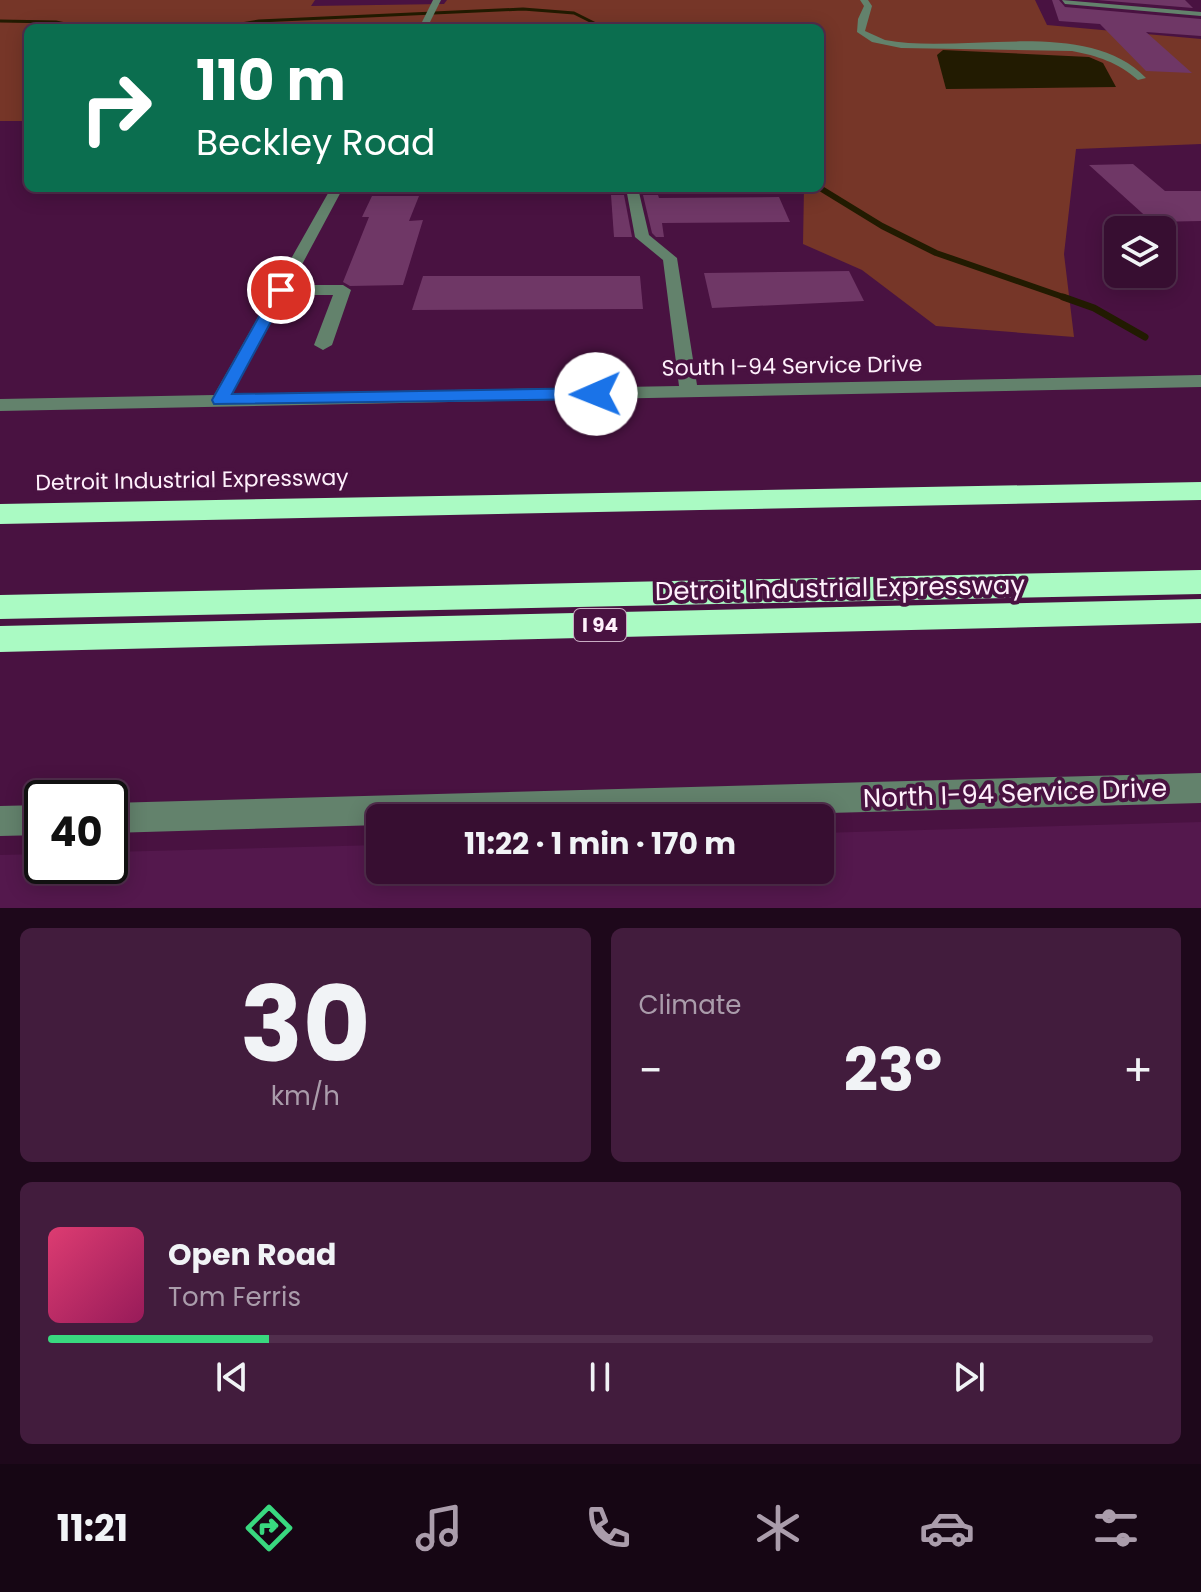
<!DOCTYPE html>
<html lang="en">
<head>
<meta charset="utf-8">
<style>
  :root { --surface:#370e31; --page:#421c3d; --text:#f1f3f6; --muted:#aa9cab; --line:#512e4d; --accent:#39d87f }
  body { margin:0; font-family:Poppins,sans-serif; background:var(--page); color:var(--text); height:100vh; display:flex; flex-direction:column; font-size:30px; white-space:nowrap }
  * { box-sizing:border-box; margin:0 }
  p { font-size:26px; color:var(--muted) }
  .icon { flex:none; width:44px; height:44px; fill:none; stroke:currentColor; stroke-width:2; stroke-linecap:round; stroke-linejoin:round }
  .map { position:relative; height:908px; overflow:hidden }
  .details { display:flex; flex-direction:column; gap:20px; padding:20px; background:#1e081b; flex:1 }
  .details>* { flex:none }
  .guide { position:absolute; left:24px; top:24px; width:800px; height:168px; border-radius:12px; box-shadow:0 4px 20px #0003,0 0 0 2px var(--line); background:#0b6e4f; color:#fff; overflow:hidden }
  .fabs { position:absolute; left:1104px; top:216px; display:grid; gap:16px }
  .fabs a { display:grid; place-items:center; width:72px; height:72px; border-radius:12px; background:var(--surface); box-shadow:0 4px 20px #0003,0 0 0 2px var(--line); font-size:40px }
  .speed { position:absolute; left:24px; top:780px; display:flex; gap:16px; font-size:40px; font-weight:700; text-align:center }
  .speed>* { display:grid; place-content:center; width:104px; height:104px; border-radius:50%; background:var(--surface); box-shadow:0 4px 20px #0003,0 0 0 2px var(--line); line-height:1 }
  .speed .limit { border:4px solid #111; border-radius:12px; background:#fff; color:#111 }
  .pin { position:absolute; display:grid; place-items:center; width:68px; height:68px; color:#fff; margin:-34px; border:4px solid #fff; border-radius:50%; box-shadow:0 2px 8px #0007 }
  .me { position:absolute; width:88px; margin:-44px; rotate:269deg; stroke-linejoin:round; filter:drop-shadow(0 0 6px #0008) }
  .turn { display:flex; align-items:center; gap:28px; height:168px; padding:0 40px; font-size:36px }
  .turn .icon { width:104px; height:104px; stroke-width:2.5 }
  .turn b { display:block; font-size:56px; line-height:68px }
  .big { font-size:60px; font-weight:700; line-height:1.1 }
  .details .card { flex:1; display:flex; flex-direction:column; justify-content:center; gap:12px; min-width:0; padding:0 28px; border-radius:12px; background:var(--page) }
  .details .dial { align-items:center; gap:0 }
  .dial b { font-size:104px; line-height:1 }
  .song { display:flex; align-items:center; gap:24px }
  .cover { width:96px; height:96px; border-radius:12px; background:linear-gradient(135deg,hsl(340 70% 55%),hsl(330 70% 35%)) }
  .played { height:8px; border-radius:4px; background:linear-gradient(90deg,var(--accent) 20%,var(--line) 20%) }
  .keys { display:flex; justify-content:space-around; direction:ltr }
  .heat { display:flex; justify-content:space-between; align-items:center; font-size:44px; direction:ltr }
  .details .tiles { flex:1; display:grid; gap:20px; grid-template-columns:1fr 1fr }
  .card:last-child { grid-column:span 2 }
  .trip { position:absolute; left:366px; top:804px; width:468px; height:80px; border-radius:12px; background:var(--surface); box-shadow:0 4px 20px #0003,0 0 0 2px var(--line); font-weight:700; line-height:80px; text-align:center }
  .menu { display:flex; height:128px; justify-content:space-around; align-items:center; background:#160614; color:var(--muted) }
  .menu .icon { width:56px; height:56px }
  .menu .selected { color:var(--accent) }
  .menu b { font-size:36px; color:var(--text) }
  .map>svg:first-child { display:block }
</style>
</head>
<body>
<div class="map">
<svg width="1201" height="908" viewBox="0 0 1201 908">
  <rect width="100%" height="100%" fill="#491241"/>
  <path fill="#54184d" d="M1201,822V908H0V855L42,854V866H110V852L380,845V870H820V833Z"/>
  <path fill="#763628" d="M0,0H315L311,6L444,4L447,0H1035L1047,25L1201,39V144L1076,149L1064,254L1074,337L936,326L862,270L803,244L804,188H820V28H28V121H0Z"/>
  <path fill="#221b01" d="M943,50L1089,57L1103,63L1116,87L946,89L937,55Z"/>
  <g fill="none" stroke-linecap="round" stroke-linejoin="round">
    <g stroke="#221b01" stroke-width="3">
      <path d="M0,21L56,22L84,28"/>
      <path d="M217,28L259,21L523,9L574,13L604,28"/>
    </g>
    <path stroke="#221b01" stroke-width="6" d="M820,188L882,226L936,253L1069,299"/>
    <path stroke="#221b01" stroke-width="7" d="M1063,297L1094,308L1145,337"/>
  </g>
  <g fill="#6f3766">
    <path d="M1052,0H1059L1065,7L1201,19V36L1146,32L1192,73L1146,71L1100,24L1059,21Z"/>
    <path d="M1097,0H1185L1193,8Z"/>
    <path d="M1133,164L1165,191H1201V221L1152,222L1089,165Z"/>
    <path d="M611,195H624L632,237H614Z"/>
    <path d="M643,195H658L659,198L779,197L790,222L662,223L664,237H656L652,233Z"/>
    <path d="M372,196H419L409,221L423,220L403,285L350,286L343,282L369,217H362Z"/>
    <path d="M849,271L864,301L712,308L704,273Z"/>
    <path d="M423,276H640L643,309L412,310Z"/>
  </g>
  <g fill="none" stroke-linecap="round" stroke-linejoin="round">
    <g fill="#63826c" fill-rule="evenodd">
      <path d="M433,0H441L427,28H419Z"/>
      <path d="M860,0H868L872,6L865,31L885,40C962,55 1086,16 1146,78L1138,80C1117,62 1098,56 1072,51L901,48L872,42L857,32L858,19L864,6Z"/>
      <path d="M1062,0L1201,12V16L1065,4Z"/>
      <path d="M331,188H343L291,285H343L351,290L332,345L323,350L314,345L333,295H286L232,394L679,386L663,260L635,237L626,188H638L649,235L677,258L697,385L1201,375V387L0,411V399L214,395Z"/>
      <path d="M1201,773V803L645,818H380V825L110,833V803Z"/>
      <path d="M42,805V835L0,836V806Z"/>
    </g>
    <g fill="#aafac3" fill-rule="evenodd">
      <path d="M1201,482V500L0,524V504Z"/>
      <path d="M1201,570V594L0,619V595Z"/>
      <path d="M1201,599V623L0,652V626Z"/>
    </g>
  </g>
  <path fill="#1a73e8" stroke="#114b97" stroke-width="2" d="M281,285L288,290L232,394L596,388L604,394L596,399L214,404L212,400L274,290Z"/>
  <g text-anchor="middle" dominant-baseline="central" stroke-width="8" stroke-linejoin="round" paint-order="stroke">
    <rect fill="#491241" stroke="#c8adc3" stroke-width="2" x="574" y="609" width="52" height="32" rx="6"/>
    <g font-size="20" font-weight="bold" fill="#fef0fb">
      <text x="600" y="625">I 94</text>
    </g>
    <g font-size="22" fill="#fef0fb" stroke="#491241">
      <text transform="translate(792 366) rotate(-1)">South I-94 Service Drive</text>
      <text transform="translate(192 480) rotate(-1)">Detroit Industrial Expressway</text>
    </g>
    <g font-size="26" fill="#fef0fb" stroke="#491241">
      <text transform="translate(840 588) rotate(-1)">Detroit Industrial Expressway</text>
      <text transform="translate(1015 793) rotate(-2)">North I-94 Service Drive</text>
    </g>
  </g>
</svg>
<div class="fabs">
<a><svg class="icon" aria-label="layers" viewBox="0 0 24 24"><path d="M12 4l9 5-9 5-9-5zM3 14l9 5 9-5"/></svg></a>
</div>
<div class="speed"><div class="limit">40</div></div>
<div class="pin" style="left:281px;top:290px;background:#d93025"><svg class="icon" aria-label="arrive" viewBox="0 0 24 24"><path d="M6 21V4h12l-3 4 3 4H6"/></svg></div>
<svg class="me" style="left:596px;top:394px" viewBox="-20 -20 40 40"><circle r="19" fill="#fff"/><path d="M0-13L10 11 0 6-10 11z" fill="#1a73e8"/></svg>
<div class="trip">11:22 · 1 min · 170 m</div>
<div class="guide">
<div class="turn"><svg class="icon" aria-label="right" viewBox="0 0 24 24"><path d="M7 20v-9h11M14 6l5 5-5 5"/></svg><div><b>110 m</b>Beckley Road</div></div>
</div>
</div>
<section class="details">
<div class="tiles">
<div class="card dial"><b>30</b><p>km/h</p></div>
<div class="card"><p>Climate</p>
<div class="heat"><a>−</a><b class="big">23°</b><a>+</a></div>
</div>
<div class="card">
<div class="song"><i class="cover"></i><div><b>Open Road</b><p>Tom Ferris</p></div></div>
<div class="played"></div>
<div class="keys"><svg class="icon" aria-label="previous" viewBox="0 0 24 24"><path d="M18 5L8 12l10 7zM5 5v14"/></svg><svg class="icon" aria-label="pause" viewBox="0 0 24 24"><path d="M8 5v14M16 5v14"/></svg><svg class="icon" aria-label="next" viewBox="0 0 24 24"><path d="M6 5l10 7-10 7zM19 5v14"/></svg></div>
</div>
</div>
</section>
<nav class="menu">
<b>11:21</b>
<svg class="icon selected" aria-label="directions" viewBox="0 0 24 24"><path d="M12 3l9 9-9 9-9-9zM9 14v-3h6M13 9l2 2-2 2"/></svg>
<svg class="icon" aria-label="music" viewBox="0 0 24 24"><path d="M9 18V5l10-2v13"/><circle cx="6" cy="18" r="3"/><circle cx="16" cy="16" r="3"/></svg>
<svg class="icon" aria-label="phone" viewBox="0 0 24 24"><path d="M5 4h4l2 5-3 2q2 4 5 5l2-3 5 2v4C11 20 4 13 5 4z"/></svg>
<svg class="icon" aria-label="climate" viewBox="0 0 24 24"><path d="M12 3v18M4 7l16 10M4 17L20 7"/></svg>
<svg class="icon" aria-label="car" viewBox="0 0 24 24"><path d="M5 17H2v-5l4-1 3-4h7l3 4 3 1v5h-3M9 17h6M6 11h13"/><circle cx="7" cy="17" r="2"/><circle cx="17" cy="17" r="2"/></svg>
<svg class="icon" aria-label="filters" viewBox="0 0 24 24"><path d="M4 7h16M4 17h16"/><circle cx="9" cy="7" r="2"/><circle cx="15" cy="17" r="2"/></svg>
</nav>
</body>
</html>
